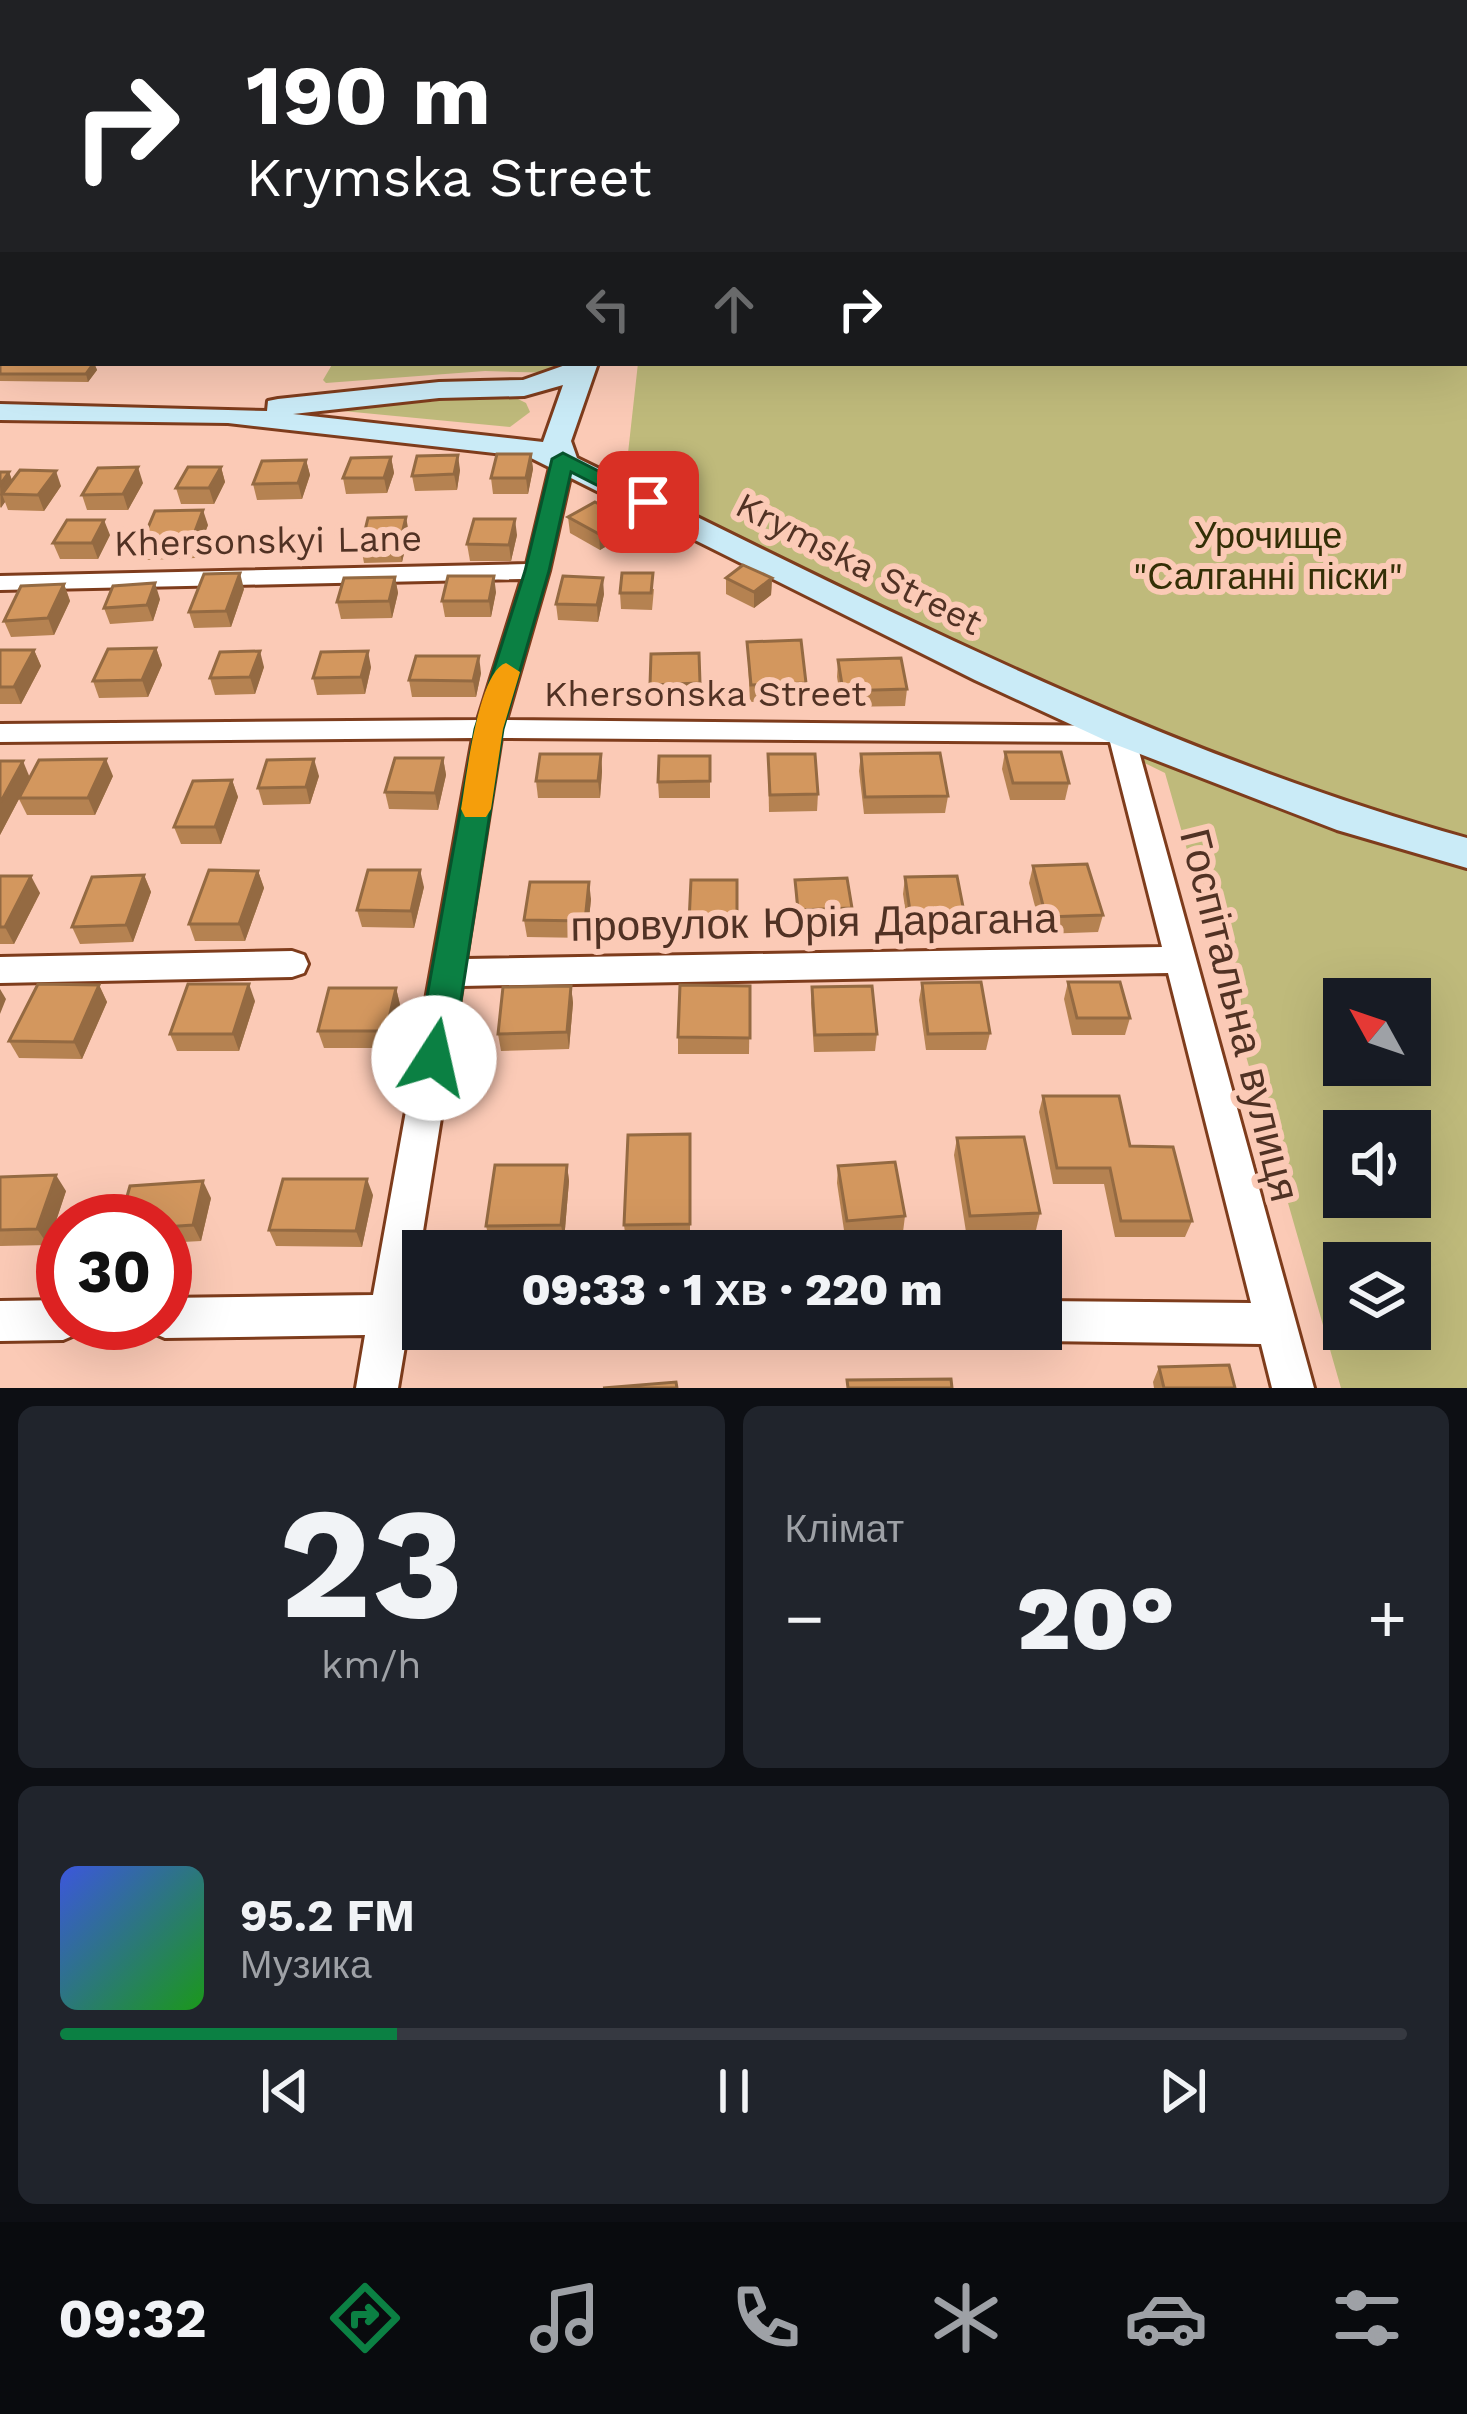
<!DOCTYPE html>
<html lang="uk">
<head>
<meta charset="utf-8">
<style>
  :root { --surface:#171b24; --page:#20242c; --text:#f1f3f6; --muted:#9ea1a6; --line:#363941; --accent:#0b8043 }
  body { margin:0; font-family:"Work Sans",sans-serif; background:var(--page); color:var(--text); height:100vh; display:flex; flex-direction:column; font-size:45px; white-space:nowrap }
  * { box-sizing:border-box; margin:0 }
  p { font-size:39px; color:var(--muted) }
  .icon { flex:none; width:66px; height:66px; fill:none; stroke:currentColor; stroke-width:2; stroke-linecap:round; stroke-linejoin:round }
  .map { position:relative; height:1388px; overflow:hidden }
  .side { display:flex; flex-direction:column; gap:18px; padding:18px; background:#0d0f14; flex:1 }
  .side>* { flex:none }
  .banner { position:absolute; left:0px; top:0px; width:1467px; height:366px; box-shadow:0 12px 48px #0002; background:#202124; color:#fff; overflow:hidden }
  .needle { width:78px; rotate:310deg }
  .tools { position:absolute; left:1323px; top:978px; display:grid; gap:24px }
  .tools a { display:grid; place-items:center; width:108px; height:108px; border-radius:0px; background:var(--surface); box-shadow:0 12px 48px #0002; font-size:60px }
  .speed { position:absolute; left:36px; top:1194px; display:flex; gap:24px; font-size:60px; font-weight:700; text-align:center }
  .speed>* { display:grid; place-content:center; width:156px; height:156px; border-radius:50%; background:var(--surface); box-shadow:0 12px 48px #0002; line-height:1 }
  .speed .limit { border:18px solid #d22; background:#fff; color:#111 }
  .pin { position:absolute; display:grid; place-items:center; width:102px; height:102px; color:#fff; margin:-51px; border-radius:24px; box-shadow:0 6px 18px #0006 }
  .me { position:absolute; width:132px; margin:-66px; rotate:10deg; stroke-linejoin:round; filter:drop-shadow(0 0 9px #0008) }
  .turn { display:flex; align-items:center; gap:42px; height:252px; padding:0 48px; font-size:54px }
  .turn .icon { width:156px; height:156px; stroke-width:2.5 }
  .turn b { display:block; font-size:84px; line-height:102px }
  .lanes { display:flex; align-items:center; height:114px; padding:0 48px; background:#0003; justify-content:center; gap:60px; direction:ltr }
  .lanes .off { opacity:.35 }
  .big { font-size:90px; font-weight:800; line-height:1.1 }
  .side .card { flex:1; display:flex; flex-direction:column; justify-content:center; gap:18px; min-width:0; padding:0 42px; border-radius:18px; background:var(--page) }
  .side .dial { align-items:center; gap:0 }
  .dial b { font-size:156px; line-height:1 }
  .song { display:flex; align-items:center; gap:36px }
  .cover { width:144px; height:144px; border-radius:18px; background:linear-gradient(135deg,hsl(230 70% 55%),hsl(120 70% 35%)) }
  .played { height:12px; border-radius:6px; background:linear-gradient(90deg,var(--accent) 25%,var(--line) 25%) }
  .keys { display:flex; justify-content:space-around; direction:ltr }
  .heat { display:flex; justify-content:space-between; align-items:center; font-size:66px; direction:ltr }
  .side .tiles { flex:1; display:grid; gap:18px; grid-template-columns:1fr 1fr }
  .card:last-child { grid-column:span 2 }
  .trip { position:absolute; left:402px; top:1230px; width:660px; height:120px; border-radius:0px; background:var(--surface); box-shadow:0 12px 48px #0002; font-weight:800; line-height:120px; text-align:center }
  .dock { display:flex; height:192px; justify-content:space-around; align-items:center; background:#090b0e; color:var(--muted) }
  .dock .icon { width:84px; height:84px }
  .dock .on { color:var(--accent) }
  .dock b { font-size:54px; color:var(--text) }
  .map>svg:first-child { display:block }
</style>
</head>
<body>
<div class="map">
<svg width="1467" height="1388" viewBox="0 0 1467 1388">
  <rect width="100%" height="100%" fill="#fbcab6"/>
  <g fill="#bfba7b" fill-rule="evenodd">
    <path d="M903,0H1467V1388H1341L1165,773L622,507L638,363H1464V3ZM1344,999H1410V1065H1344ZM1344,1131H1410V1197H1344ZM1344,1263H1410V1329H1344Z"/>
    <path d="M333,363H572L558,373L485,371L326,383L323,380Z"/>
    <path d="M512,396L526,403L530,412L510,427L343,411L345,407Z"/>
  </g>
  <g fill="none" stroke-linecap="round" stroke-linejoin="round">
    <g stroke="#7e3c1c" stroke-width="6">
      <g id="street">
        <path d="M258,0H271L256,3Z"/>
        <path d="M888,0H900L901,3H889Z"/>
        <path d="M3,321V336L0,337V322Z"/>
        <path d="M563,452L574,459L549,571L506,720L1132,726L1314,1388H1272L1261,1344L1041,1341L1027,1335L1024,1329H1041V1301L1251,1303L1168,973L462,986L413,1294H423V1329H435L407,1334L398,1388H356L365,1335L165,1338L151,1332L147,1323H165V1298L373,1295L473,738L0,742V724L478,720L522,579L0,590V576L527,564L552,459ZM501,738L1110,742L1162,947L466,959Z"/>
        <path d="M292,951L304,955L308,964L304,973L292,977L0,983V957Z"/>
        <path d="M63,1300V1323H82L77,1334L63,1340L0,1341V1301Z"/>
      </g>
    </g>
    <g stroke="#7e3c1c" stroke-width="6">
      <g id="secondary">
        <rect x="608" y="0" width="16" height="3"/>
        <path d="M972,0H991L970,3Z"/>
        <path d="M571,363H598L571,441L577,458C868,600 1154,751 1467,838V868L1337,830L1109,742L975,680L529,457L228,423L0,420V404L267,411L268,401L278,399L439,382L523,380ZM563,385L543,442L293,414L439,398L524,396Z"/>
      </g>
    </g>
    <use href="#street" fill="#fff" fill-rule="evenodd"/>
    <use href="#secondary" fill="#caebf7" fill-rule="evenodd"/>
  </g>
  <g fill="#b58251">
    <path d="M3,3V122L0,125V58L3,56H0V8H2L1,5Z"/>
    <path d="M0,354L3,363H94L97,370L88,382L0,381Z"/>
    <path d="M531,454L533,469L528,494H493L491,478Z"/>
    <path d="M391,457L394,473L387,493L346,494L343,478Z"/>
    <path d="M306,460L310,475L302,499L257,500L253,484Z"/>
    <path d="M221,467L225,482L214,504H181L176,488Z"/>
    <path d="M460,470L457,490L415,491L412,476Z"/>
    <path d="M9,472L12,481L61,486L44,511L8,510L5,502L0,508V485Z"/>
    <path d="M143,483L128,510H87L82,495Z"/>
    <path d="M568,517L627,534L600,550L570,533Z"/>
    <path d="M208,525L195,558L146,560L141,544Z"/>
    <path d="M409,533L402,562L364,563L361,547Z"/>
    <path d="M110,535L98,559H60L53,543Z"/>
    <path d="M517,535L511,561H470L467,544Z"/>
    <path d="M395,577L398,593L392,618L341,619L337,602Z"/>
    <path d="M726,578H772L771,595L754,608L726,594Z"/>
    <path d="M64,584L70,601L54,635L11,637L4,621Z"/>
    <path d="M244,589L231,627L194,628L189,612Z"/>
    <path d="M654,589L652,610L621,609L620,593Z"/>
    <path d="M496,592L491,617H445L442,601Z"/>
    <path d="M604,594L598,622L558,620L556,604Z"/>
    <path d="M160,599L153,621L110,624L104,608Z"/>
    <path d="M747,642L806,683L805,700L750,702Z"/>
    <path d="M156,648L162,665L148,697L99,698L93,681Z"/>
    <path d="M0,650H34L41,666L21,704H0Z"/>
    <path d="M699,653L700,700L651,701L650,685Z"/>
    <path d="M838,660L907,689L905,706L842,707L837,677Z"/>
    <path d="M264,667L255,694L215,695L210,678Z"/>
    <path d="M371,667L365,694L317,695L313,678Z"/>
    <path d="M481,673L476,697H412L409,680Z"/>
    <path d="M1005,752L1069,783L1065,800H1010L1002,769Z"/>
    <path d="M601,754L602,771L600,798H538L536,781Z"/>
    <path d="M768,754L818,794L817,811L769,812Z"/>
    <path d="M861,754L948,796L945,813L864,814L859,771Z"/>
    <path d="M710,756V798H659L658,782Z"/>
    <path d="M443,758L446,775L438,810L389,809L385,792Z"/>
    <path d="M0,761L30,777L113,776L95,815H27L19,799L0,835Z"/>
    <path d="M319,776L310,804L263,805L258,788Z"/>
    <path d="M232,780L238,797L221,844H181L174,827Z"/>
    <path d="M1033,866L1103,915L1098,932L1042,934L1029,883Z"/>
    <path d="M258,871L264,888L245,941H195L189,924Z"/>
    <path d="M144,875L151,892L133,942L80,944L72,927Z"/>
    <path d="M0,876L40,893L14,944H0Z"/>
    <path d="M905,877L965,917L962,934L909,935L903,894Z"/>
    <path d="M737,880V939H689V922Z"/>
    <path d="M795,880L852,908L850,925L797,927Z"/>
    <path d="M424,887L414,928L362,927L357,910Z"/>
    <path d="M591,899L587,938L527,937L524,920Z"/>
    <path d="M1068,982L1130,1018L1125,1035H1072L1064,999Z"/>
    <path d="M922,983L990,1033L986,1050H926L919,1000Z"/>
    <path d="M99,985L107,1002L82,1059L19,1058L9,1041Z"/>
    <path d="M571,986L573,1003L569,1049L501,1051L498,1034Z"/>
    <path d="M750,986L749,1054H678V1037Z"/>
    <path d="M812,987L877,1034L875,1051L814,1052L811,1003Z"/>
    <path d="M396,988L400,1005L390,1048H324L318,1031Z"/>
    <path d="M255,1001L239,1051H177L170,1034Z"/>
    <path d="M1043,1096L1130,1146L1192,1221L1185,1237H1115L1104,1184H1053L1039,1112Z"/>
    <path d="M690,1134V1240L626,1241L624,1225Z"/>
    <path d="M957,1138L1040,1213L1036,1230L966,1232L954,1155Z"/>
    <path d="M567,1165L569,1181L564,1241L490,1242L486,1226Z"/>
    <path d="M838,1166L905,1216L903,1232L845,1237L837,1183Z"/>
    <path d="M0,1177L66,1191L48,1245L0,1246Z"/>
    <path d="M373,1195L362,1247L276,1246L269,1230Z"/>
    <path d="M211,1198L201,1241L165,1243V1221Z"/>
    <path d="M1159,1367L1235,1388H1154L1153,1382Z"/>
  </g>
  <g fill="#946a42">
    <path d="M181,0H198V1L197,3H178Z"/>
    <path d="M3,80V122L0,125V82Z"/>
    <path d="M3,212V264L0,267V215Z"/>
    <path d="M94,363L97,370L88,382L86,374Z"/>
    <path d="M531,454L533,469L528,494L526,478Z"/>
    <path d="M458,455L460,470L457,490L454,474Z"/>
    <path d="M391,457L394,473L387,493L384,478Z"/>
    <path d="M306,460L310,475L302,499L298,483Z"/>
    <path d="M138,467L143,483L128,510L123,494Z"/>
    <path d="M221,467L225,482L214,504L209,488Z"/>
    <path d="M56,471L61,486L44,511L38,495Z"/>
    <path d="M9,472L15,488L2,494L5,502L1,508L0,485Z"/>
    <path d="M203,510L208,525L195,558L191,542Z"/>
    <path d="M406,517L409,533L402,562L399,546Z"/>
    <path d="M626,518L627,534L600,550L599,534Z"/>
    <path d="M515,519L517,535L511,561L509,545Z"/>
    <path d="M104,520L110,535L98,559L92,543Z"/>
    <path d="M240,573L244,589L231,627L226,611Z"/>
    <path d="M494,576L496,592L491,617L489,601Z"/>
    <path d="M395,577L398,593L392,618L389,601Z"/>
    <path d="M603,578L604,594L598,622L597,605Z"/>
    <path d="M772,578L771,595L754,608V592Z"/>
    <path d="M155,583L160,599L153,621L147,605Z"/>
    <path d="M64,584L70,601L54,635L48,618Z"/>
    <path d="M156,648L162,665L148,697L142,680Z"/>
    <path d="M34,650L41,666L21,704L14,687Z"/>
    <path d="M260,651L264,667L255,694L250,677Z"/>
    <path d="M368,651L371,667L365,694L361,677Z"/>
    <path d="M479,656L481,673L476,697L473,681Z"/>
    <path d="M601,754L602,771L600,798L598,781Z"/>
    <path d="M443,758L446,775L438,810L435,793Z"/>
    <path d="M106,759L113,776L95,815L88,798Z"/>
    <path d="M314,759L319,776L310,804L306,787Z"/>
    <path d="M23,761L30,778L0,835V803Z"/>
    <path d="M232,780L238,797L221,844L215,827Z"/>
    <path d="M420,870L424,887L414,928L411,911Z"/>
    <path d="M258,871L264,888L245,941L239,924Z"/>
    <path d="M144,875L151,892L133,942L126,925Z"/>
    <path d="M31,876L40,893L14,944L5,927Z"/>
    <path d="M589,882L591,899L587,938L585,921Z"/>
    <path d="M249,984L255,1001L239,1051L233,1034Z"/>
    <path d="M99,985L107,1002L82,1059L74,1042Z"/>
    <path d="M571,986L573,1003L569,1049L567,1032Z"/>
    <path d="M396,988L400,1005L390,1048L386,1031Z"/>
    <path d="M0,989L6,999L0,1014Z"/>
    <path d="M567,1165L569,1181L564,1241L561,1225Z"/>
    <path d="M56,1175L66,1191L48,1245L37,1229Z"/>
    <path d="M367,1179L373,1195L362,1247L356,1231Z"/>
    <path d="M203,1181L211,1198L201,1241L193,1225Z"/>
  </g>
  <g fill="#d3975e" stroke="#946a42" stroke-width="3">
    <path d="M7,0H23L19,3H3Z"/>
    <path d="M46,0H67L63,3H42Z"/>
    <path d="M150,0H181L178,2L148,3Z"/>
    <path d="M475,0V3H451L452,1Z"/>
    <path d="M536,0H556V3H535Z"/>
    <path d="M577,0H601V3H576Z"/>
    <path d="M632,0H658V3H631Z"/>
    <rect x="716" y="0" width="16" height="3"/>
    <path d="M737,0H755L756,3H738Z"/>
    <path d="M406,1H435L434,3H405Z"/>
    <path d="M3,56V80L0,82V58Z"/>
    <path d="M3,177V212L0,215V180Z"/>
    <path d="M3,350V363H94L86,374H0V354Z"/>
    <path d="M497,454H531L526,478H491Z"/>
    <path d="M458,455L454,474L412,476L417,456Z"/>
    <path d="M391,457L384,478H343L351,458Z"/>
    <path d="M306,460L298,483L253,484L262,461Z"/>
    <path d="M138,467L123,494L82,495L98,468Z"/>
    <path d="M188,467H221L209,488H176Z"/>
    <path d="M20,470L56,471L38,495L2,494Z"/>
    <path d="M0,472H9L0,485Z"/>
    <path d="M595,502L626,518L599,534L568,517Z"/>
    <path d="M203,510L191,542L141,544L155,511Z"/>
    <path d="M406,517L399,546L361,547L368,518Z"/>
    <path d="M474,519H515L509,545L467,544Z"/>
    <path d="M67,520H104L92,543H53Z"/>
    <path d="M743,565L772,578L754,592L726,578Z"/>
    <path d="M240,573L226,611L189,612L204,574Z"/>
    <path d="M622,573H653L651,593H620Z"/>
    <path d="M448,576H494L489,601H442Z"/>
    <path d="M563,576L603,578L597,605L556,604Z"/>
    <path d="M395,577L389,601L337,602L344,578Z"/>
    <path d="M155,583L147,605L104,608L113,586Z"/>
    <path d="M64,584L48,618L4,621L21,586Z"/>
    <path d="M801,640L806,683L751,685L747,642Z"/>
    <path d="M156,648L142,680L93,681L108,649Z"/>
    <path d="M0,650H34L14,687H0Z"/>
    <path d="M260,651L250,677L210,678L220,652Z"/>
    <path d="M368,651L361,677L313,678L321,652Z"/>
    <path d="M699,653L700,683L650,685L651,654Z"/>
    <path d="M416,656H479L473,681L409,680Z"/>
    <path d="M901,658L907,689L843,691L838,660Z"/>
    <path d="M1005,752H1061L1069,783H1013Z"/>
    <path d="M940,753L948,796L865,797L861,754Z"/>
    <path d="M540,754H601L598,781H536Z"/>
    <path d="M768,754H815L818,794L770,795Z"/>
    <path d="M659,756H710V781L658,782Z"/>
    <path d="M395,758H443L435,793L385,792Z"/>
    <path d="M106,759L88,798H19L39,760Z"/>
    <path d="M314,759L306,787L258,788L267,760Z"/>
    <path d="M0,761H23L0,803Z"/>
    <path d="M232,780L215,827H174L193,781Z"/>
    <path d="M1087,864L1103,915L1046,917L1033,866Z"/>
    <path d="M209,870L258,871L239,924H189Z"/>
    <path d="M368,870H420L411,911L357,910Z"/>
    <path d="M144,875L126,925L72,927L92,877Z"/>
    <path d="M0,876H31L5,927H0Z"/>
    <path d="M957,876L965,917L911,918L905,877Z"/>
    <path d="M847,878L852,908L798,910L795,880Z"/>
    <path d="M691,880H737V922H689Z"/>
    <path d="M530,882H589L585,921L524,920Z"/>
    <path d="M981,982L990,1033L928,1034L922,983Z"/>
    <path d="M1068,982H1120L1130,1018H1077Z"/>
    <path d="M38,984L99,985L74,1042L9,1041Z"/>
    <path d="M188,984H249L233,1034H170Z"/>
    <path d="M680,985L750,986V1038L678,1037Z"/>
    <path d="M571,986L567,1032L498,1034L503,987Z"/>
    <path d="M872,986L877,1034L815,1035L812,987Z"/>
    <path d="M329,988H396L386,1031H318Z"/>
    <path d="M1043,1096H1119L1130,1146L1173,1147L1192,1221H1121L1110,1168H1057Z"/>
    <path d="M690,1134V1224L624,1225L628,1135Z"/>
    <path d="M1024,1137L1040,1213L970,1216L957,1138Z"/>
    <path d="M895,1162L905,1216L847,1221L838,1166Z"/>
    <path d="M495,1165H567L561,1225L486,1226Z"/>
    <path d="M56,1175L37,1229L0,1230V1177Z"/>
    <path d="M283,1179H367L356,1231L269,1230Z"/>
    <path d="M203,1181L193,1225L165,1227V1221H120L130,1186Z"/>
    <path d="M1229,1365L1235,1388H1164L1159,1367Z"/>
    <path d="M951,1379L952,1388H848L847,1380Z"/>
    <path d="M676,1382L677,1388H603Z"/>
  </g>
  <path fill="#0b8043" stroke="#07532c" stroke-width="3" d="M563,453L659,502L648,509L640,507L571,472L549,571L503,729L452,1058L447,1068L434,1073L422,1068L416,1058L475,729L525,571L552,459Z"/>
  <path fill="#f59e0b" d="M506,663L520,672L503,729L491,809L486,817H465L461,809C466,781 478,671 506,663Z"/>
  <g text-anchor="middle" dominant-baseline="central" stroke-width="12" stroke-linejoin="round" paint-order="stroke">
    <g font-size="36" fill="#332f06" stroke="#fbcab6">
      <text x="1268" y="536">Урочище<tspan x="1268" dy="41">"Салганні піски"</tspan></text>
    </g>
    <g font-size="36" fill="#513224" stroke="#fbcab6">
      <text transform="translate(268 541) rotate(-1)">Khersonskyi Lane</text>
      <text transform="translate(859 564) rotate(27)">Krymska Street</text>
      <text x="705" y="694">Khersonska Street</text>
    </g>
    <g font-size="42" fill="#513224" stroke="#fbcab6">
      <text transform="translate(814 922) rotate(-1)">провулок Юрія Дарагана</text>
      <text transform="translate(1240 1015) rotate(76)">Госпітальна вулиця</text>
    </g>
  </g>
</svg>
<div class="tools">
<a><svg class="needle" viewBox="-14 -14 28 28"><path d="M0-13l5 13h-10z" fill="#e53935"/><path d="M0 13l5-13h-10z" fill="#9ea1a6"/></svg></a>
<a><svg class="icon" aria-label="sound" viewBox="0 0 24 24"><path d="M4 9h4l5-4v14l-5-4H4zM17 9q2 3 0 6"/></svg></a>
<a><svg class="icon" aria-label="layers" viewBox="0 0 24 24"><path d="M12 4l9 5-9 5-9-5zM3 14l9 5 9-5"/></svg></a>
</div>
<div class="speed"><div class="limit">30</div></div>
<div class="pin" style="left:648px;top:502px;background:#d93025"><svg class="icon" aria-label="arrive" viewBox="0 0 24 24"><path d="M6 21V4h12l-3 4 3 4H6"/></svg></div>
<svg class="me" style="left:434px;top:1058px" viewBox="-20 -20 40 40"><circle r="19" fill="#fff"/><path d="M0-13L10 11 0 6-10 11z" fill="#0b8043"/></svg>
<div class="trip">09:33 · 1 хв · 220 m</div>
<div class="banner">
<div class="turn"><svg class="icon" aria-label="right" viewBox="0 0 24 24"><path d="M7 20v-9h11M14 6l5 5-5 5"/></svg><div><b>190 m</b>Krymska Street</div></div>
<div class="lanes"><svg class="icon off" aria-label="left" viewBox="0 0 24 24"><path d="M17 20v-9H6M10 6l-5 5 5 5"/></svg><svg class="icon off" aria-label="ahead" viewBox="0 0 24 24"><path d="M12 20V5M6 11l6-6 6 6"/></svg><svg class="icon" aria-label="right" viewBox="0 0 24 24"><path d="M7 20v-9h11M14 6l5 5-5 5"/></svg></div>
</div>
</div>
<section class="side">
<div class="tiles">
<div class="card dial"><b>23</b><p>km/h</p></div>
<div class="card"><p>Клімат</p>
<div class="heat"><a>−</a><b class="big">20°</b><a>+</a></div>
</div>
<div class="card">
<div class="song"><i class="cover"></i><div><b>95.2 FM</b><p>Музика</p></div></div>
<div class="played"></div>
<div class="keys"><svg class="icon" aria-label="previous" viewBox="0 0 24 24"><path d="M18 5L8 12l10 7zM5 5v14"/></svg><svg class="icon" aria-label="pause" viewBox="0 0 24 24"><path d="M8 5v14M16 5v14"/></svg><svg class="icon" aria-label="next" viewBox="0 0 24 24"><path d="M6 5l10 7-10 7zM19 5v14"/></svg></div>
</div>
</div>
</section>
<nav class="dock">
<b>09:32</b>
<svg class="icon on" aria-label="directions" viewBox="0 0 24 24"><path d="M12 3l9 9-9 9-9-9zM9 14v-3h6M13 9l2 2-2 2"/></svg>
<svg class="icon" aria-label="music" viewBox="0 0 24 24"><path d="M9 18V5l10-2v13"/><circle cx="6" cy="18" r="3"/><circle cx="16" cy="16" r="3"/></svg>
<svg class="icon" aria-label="phone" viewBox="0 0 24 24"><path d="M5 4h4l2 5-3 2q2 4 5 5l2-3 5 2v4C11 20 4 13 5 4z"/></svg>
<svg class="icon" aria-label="climate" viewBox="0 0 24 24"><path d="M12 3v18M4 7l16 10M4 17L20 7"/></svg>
<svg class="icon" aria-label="car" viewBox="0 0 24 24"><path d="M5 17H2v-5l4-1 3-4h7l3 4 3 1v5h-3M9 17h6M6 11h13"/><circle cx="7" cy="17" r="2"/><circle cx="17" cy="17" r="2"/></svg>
<svg class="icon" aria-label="filters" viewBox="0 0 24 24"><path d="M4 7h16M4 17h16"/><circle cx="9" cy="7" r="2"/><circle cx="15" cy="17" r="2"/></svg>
</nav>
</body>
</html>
